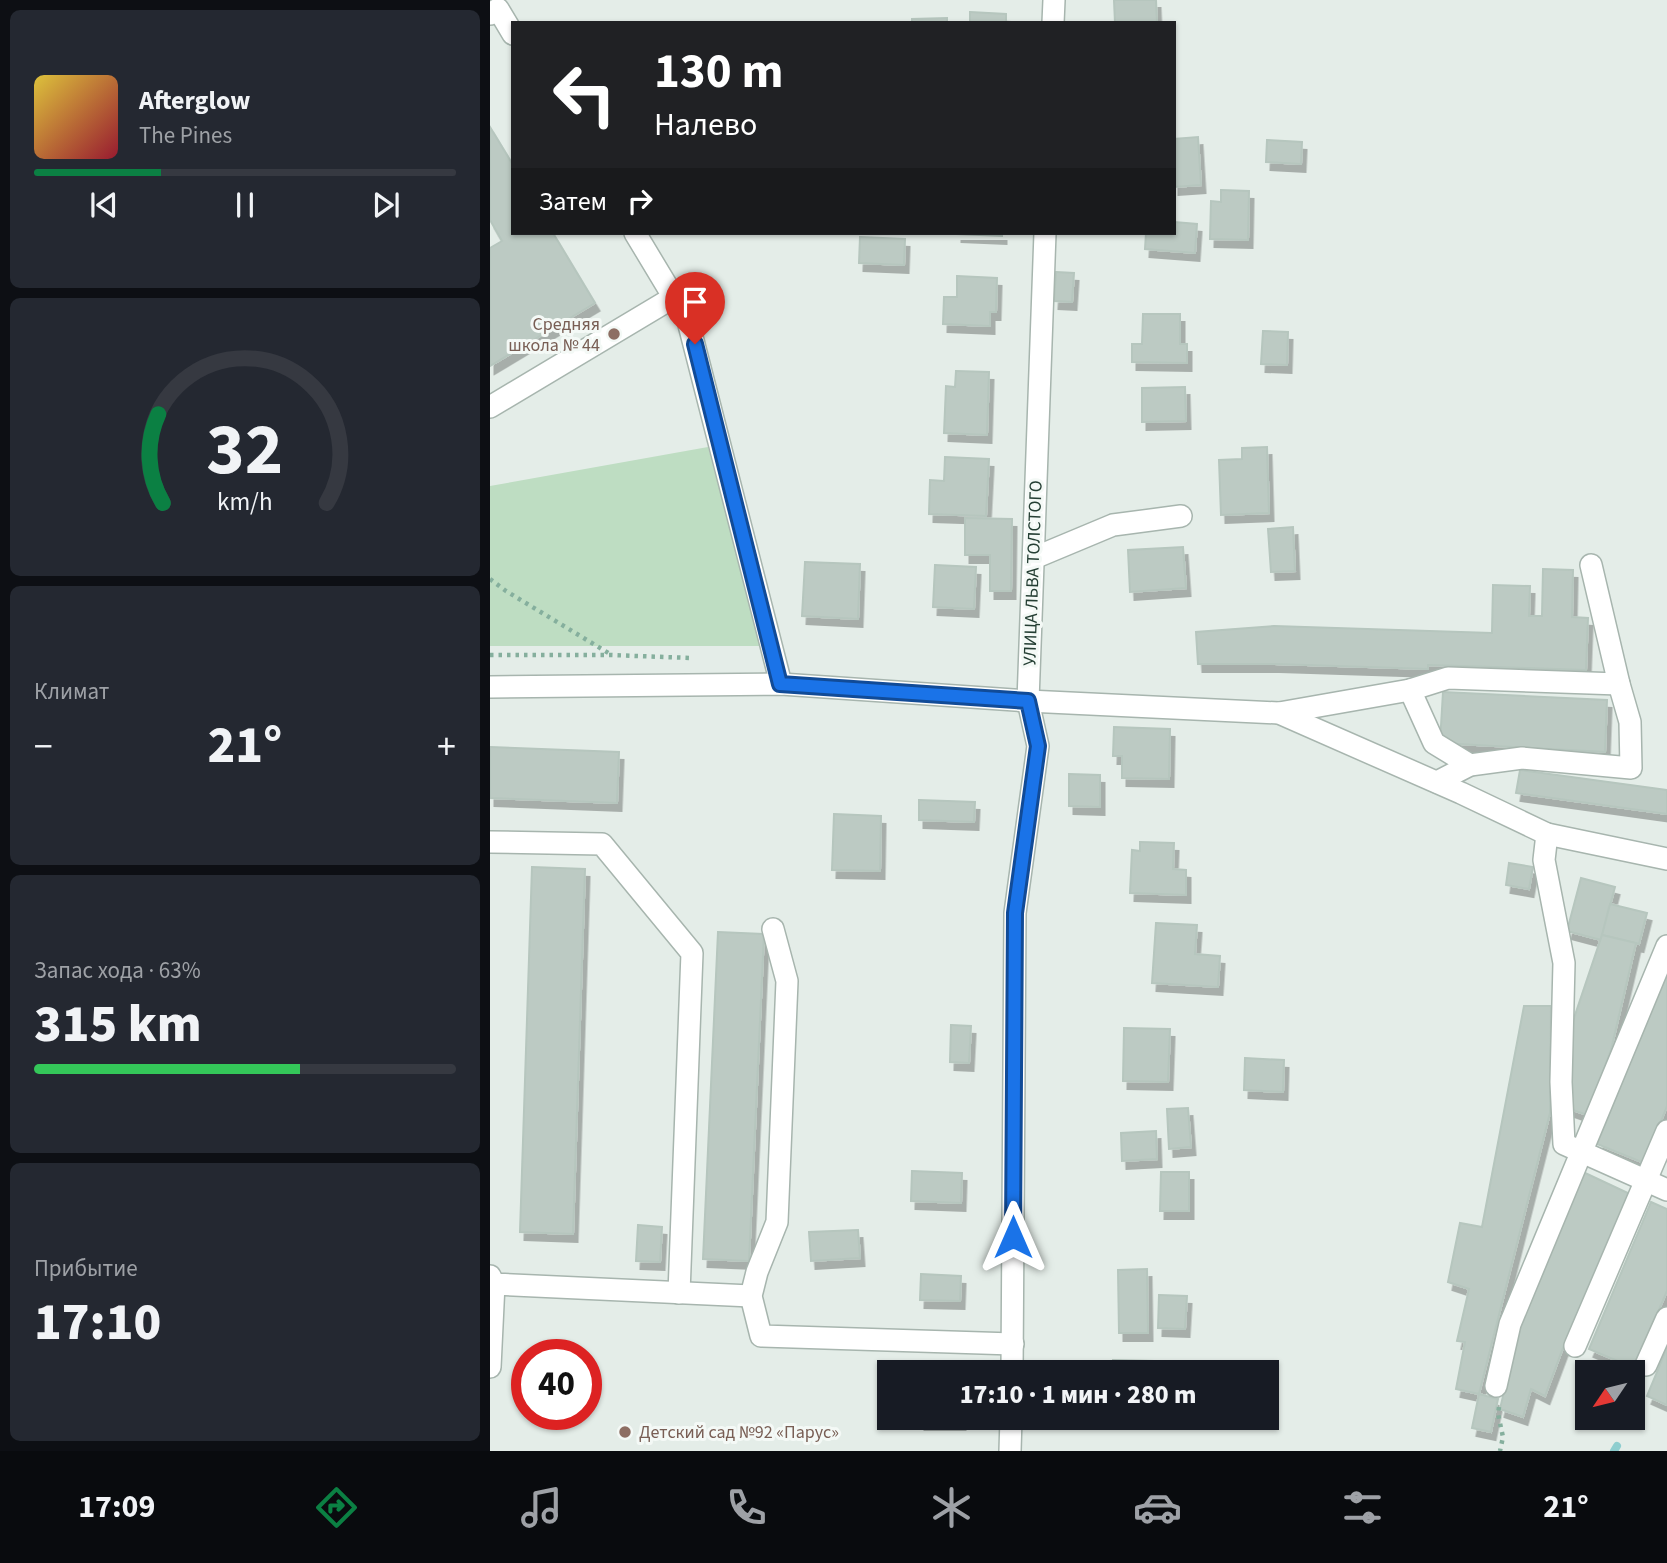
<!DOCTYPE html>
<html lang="ru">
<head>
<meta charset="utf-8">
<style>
  :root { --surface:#171b24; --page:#242831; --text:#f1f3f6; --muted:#9ea1a6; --line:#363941; --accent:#0b8043 }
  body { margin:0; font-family:"Source Sans 3",sans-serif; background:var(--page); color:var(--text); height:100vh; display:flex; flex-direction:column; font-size:26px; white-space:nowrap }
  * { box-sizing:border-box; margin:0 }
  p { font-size:23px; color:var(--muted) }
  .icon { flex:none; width:38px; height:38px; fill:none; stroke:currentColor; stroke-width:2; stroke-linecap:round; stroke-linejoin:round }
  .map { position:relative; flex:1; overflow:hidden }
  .details { display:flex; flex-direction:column; gap:10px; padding:10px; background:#0d0f14; width:490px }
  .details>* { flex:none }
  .guide { position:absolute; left:21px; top:21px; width:665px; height:214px; border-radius:0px; box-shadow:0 2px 5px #0004; background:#202124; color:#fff; overflow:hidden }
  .needle { width:46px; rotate:235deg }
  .buttons { position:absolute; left:1085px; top:1360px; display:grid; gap:14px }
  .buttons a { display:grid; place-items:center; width:70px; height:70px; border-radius:0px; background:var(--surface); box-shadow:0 2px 5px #0004; font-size:35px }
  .speed { position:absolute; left:21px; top:1339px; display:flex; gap:14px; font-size:35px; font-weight:700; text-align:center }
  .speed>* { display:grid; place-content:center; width:91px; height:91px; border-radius:50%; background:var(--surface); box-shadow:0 2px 5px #0004; line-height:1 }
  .speed .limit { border:10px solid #d22; background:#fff; color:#111 }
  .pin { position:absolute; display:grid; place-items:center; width:60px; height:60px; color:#fff; margin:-72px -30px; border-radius:50% 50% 50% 0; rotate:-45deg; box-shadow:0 0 7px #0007 }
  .pin .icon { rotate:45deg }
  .me { position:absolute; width:77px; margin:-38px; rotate:0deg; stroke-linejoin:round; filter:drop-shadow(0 0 5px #0008) }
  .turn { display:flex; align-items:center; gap:24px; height:147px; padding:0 28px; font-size:32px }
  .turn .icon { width:91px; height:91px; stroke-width:2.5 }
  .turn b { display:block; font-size:49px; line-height:60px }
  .then { display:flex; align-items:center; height:66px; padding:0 28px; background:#0003; gap:14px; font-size:26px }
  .big { font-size:52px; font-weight:800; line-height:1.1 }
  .details .widget { flex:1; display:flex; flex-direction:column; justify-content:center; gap:10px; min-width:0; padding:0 24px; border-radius:10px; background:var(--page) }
  .details .dial { align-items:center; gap:0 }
  .dial svg { height:182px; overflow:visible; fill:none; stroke:var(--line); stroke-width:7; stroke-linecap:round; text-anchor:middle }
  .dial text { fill:var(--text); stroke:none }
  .song { display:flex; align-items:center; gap:21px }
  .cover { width:84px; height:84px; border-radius:10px; background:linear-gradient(135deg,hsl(50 70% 55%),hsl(350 70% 35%)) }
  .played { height:7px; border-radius:4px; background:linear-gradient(90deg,var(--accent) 30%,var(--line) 30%) }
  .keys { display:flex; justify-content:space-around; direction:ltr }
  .heat { display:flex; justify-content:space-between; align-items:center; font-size:38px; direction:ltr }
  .charge { height:10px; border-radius:5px; background:linear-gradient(90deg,#34c759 63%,var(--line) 0) }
  .trip { position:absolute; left:387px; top:1360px; width:402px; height:70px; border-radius:0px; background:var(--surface); box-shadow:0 2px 5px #0004; font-weight:800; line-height:70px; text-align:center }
  .tabs { display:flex; height:112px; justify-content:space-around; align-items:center; background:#090b0e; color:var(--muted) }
  .tabs .icon { width:49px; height:49px }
  .tabs .active { color:var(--accent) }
  .tabs b { font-size:32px; color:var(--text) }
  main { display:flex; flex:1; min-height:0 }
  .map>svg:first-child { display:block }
</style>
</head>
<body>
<main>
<section class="details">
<div class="widget">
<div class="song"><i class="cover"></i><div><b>Afterglow</b><p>The Pines</p></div></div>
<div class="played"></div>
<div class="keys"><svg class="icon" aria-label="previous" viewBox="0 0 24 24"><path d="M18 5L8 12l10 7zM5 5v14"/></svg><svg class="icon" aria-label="pause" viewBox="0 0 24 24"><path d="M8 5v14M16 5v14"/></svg><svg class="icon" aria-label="next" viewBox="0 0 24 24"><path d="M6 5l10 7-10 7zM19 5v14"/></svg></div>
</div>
<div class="widget dial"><svg viewBox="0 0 100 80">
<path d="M14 69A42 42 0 1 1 86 69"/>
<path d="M14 69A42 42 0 0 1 12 30" stroke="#0b8043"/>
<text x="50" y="56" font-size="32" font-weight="700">32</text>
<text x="50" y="72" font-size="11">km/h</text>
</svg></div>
<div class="widget"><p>Климат</p>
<div class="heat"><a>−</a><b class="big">21°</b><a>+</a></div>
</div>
<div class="widget"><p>Запас хода · 63%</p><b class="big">315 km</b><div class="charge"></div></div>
<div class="widget"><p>Прибытие</p><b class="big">17:10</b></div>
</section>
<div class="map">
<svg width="1177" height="1451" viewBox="0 0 1177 1451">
  <defs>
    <filter id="shadow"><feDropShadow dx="4.5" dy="8" stdDeviation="0" flood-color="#0004"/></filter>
  </defs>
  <rect width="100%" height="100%" fill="#e4ede8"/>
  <path fill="#beddc2" d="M218,447L271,646H0V486Z"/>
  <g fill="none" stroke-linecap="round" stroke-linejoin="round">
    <path stroke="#8ececf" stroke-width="8" d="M1124,1451L1127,1446"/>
  </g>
  <g fill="#bccac3" stroke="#b6c6be" stroke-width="2" filter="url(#shadow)">
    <path d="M624,0H666L667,23H625Z"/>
    <path d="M480,12L516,14V23H480Z"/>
    <path d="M457,18V23H422V19Z"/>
    <path d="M0,127L23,165V233H63L105,303L0,366V248L12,241L0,220Z"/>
    <path d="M708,137L711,185L684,187V139Z"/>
    <path d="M777,140L812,142L811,164L776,162Z"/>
    <path d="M731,190L759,191L758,240L720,239L721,201L731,202Z"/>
    <path d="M684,222L707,224L705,253L655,249L656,233H684Z"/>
    <path d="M467,233H512V236L467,234Z"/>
    <path d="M370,237L415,239L414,265L369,263Z"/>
    <path d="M566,272L584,273L582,302L564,301Z"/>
    <path d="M467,276L507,278L506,312H500V326L453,324L454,297H467Z"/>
    <path d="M653,314H690V344H697V363L642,362V344H652Z"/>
    <path d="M773,331L798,332L797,365L771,364Z"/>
    <path d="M466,371L499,372L497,435L454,433L456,386L465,387Z"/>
    <path d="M695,387L696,421L652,422V388Z"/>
    <path d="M777,447L779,513L731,515L729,460L752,459V448Z"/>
    <path d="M455,457L499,459L496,516L439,514L440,480L454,481Z"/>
    <path d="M475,518L522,519L521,591H500V555H475Z"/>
    <path d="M803,527L805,571L781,572L778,529Z"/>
    <path d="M693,547L696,588L640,592L638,550Z"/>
    <path d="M315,562L370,564L368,619L312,616Z"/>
    <path d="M445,565L486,567L484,609L443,607Z"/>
    <path d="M1053,569L1083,570L1082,617L1098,618L1096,670L938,665V669L785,664H708L706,632L784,626L1002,633L1003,585L1040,586L1039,616H1052Z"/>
    <path d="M953,692L1117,700L1115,752L950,743Z"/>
    <path d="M624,727L680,729L679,779L632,778V756H623Z"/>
    <path d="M0,747L129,752L127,803L0,798Z"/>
    <path d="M1030,770L1177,790V814L1026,793Z"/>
    <path d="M579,774L610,775V807L579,806Z"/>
    <path d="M429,800L485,802L484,822L429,820Z"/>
    <path d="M344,814L391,816L390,871L342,870Z"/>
    <path d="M650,842L684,843L683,869L696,870V895L640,893L642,850L650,851Z"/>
    <path d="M1019,863L1043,867L1039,889L1016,885Z"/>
    <path d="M42,867L95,869L83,1234L30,1232Z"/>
    <path d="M1091,878L1125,887L1111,940L1077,931Z"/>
    <path d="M1120,904L1157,913L1149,944L1112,935Z"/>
    <path d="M666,923L707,925L705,954L730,956L728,987L662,983Z"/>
    <path d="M228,932L274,934L259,1261L213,1259Z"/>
    <path d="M1112,935L1146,943L1121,1050L1097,1115L1080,1109L1083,1021Z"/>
    <path d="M1177,971V1106L1154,1163L1107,1144Z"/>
    <path d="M1034,1006H1061L1060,1113L989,1394L966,1389L975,1342L967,1341L979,1289L958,1282L970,1223L992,1227Z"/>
    <path d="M461,1025L481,1026L479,1063L460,1062Z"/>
    <path d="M634,1028L680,1029L678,1082L633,1081Z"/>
    <path d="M755,1058L794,1060L793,1092L754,1090Z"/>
    <path d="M698,1108L701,1147L679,1149L677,1109Z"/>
    <path d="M666,1131L667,1159L632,1161L631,1133Z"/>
    <path d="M422,1171L472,1173L471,1203L421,1201Z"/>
    <path d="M671,1172H699V1211H670Z"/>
    <path d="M1093,1172L1140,1194L1076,1340L1055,1396L1041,1389L1033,1417L1010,1409L1028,1332Z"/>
    <path d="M1161,1202L1177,1209V1291L1144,1368L1099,1349Z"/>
    <path d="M148,1225L172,1227L170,1262L146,1261Z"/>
    <path d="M368,1230L370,1258L321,1261L319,1232Z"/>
    <path d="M657,1269L658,1333H629L628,1270Z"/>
    <path d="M431,1274L471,1276L470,1301L430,1300Z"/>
    <path d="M669,1295L697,1296L695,1329L668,1328Z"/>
    <path d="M1177,1348V1405L1157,1396Z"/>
    <path d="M623,1360L664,1361V1372H623Z"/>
    <path d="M989,1394L1008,1399L1001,1432L982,1428Z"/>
    <rect x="430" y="1418" width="41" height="4"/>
  </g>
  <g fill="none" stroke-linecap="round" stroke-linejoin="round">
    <g stroke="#a7b5ae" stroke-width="24">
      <g id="minor">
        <path d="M0,14L8,9L23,34"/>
        <path d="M563,23L564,0"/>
        <path d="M145,233L198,321L291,684"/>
        <path d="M0,407L184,297"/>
        <path d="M544,558L623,525L691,516"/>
        <path d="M0,687L291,684L538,701L789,713L971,793L1057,834L1177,859"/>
        <path d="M920,690L944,743L980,765"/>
        <path d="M789,713L920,690L958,678L1129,684"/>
        <path d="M947,782L980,765L1032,758L1141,768L1140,722L1129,684L1101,565"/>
        <path d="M1057,834L1054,860L1074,963L1071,1082L1074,1144L1177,1190"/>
        <path d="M0,842L112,844L202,953L189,1293"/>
        <path d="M283,929L297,981L287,1222L267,1272L261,1296L271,1336L523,1344"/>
        <path d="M0,1276L4,1284L261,1296"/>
        <path d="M1085,1346L1177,1131"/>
        <path d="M1156,1365L1177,1318"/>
        <path d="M0,1367L4,1284"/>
        <path d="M522,1372L525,913L548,746L538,701L555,233"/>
        <path d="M1006,1386L1020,1324L1177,946"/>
        <path d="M520,1451L521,1418"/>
      </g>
    </g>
    <g stroke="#85af9d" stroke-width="4.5" stroke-dasharray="3.5 5" stroke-linecap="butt">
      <path d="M0,579L16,591L120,654"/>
      <path d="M0,655H121L201,658"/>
      <path d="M1009,1407L1008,1414L1013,1437L1010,1451"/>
    </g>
    <use href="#minor" stroke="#fff" stroke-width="21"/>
  </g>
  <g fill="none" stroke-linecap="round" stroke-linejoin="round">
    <g stroke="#114b97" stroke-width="18">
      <path id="route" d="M205,344L290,684L538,701L548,746L525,913L523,1237"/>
    </g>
    <use href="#route" stroke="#1a73e8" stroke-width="12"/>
  </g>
  <g fill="#8d6e63" stroke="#f4f9f6" stroke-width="2.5">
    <circle cx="124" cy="334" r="7"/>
    <circle cx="135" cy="1432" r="7"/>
  </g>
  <g text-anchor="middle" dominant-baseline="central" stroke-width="6" stroke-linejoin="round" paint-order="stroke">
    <g font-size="18" fill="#785e54" stroke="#f4f9f6" text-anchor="end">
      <text x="110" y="324">Средняя<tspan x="110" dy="21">школа № 44</tspan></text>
      <text x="149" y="1432" text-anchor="start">Детский сад №92 «Парус»</text>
    </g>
    <g font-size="18" fill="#243e33" stroke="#f4f9f6">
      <text transform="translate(543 573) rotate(-88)">УЛИЦА ЛЬВА ТОЛСТОГО</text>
    </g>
  </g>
</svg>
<div class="buttons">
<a><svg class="needle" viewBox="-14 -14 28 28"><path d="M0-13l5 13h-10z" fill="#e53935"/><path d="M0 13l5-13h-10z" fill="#9ea1a6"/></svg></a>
</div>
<div class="speed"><div class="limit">40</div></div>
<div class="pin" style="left:205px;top:344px;background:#d93025"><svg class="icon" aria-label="arrive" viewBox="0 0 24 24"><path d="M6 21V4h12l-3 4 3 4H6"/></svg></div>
<svg class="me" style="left:523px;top:1237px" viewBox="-20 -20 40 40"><path d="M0-17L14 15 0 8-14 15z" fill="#1a73e8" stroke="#fff" stroke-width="4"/></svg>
<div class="trip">17:10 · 1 мин · 280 m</div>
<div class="guide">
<div class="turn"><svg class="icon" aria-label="left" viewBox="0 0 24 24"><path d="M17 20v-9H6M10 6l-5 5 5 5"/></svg><div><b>130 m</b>Налево</div></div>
<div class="then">Затем<svg class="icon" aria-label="right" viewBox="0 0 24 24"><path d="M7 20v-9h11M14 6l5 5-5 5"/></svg></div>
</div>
</div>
</main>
<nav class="tabs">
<b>17:09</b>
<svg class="icon active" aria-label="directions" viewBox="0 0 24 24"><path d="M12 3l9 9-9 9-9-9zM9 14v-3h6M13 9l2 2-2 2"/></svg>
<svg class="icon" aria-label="music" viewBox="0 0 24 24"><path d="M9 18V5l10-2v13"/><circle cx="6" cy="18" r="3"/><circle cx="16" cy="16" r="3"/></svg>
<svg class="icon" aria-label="phone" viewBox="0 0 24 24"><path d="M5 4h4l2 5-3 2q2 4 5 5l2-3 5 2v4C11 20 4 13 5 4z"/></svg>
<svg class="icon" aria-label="climate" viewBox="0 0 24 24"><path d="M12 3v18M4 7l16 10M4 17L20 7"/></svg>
<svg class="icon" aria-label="car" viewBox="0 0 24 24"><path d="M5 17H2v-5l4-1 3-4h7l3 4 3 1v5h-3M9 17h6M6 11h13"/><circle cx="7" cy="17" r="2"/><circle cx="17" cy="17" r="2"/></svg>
<svg class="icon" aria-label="filters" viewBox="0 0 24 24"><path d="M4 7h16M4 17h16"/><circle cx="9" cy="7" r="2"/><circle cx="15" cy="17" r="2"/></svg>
<b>21°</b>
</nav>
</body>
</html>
